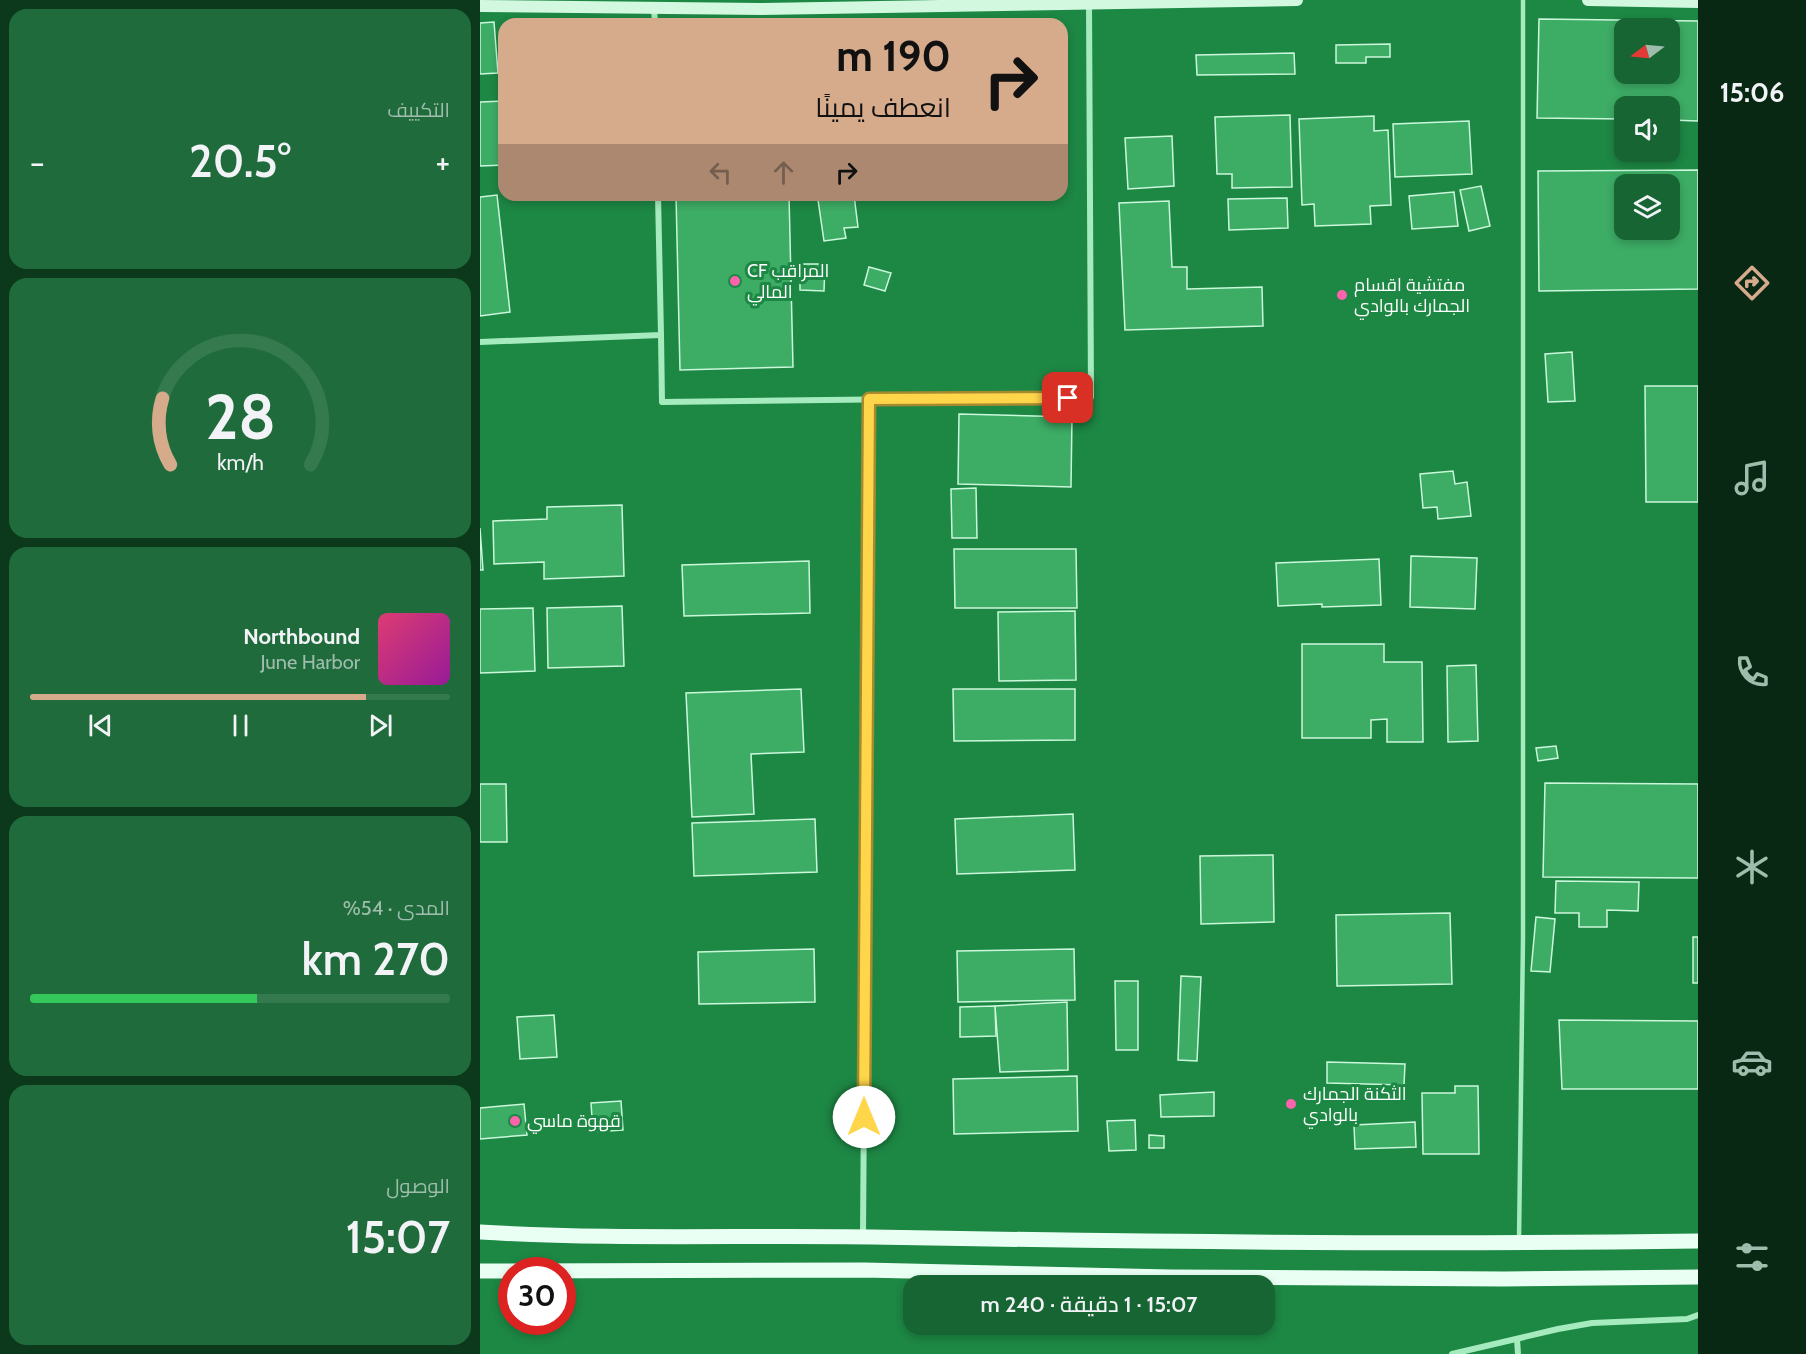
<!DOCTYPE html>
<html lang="ar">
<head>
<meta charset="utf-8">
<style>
  :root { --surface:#166533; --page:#1f6b3b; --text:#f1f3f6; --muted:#9ebdac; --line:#35794e; --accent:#d6ab8b }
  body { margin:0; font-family:Cabin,Cairo,sans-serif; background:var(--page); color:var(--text); direction:rtl; height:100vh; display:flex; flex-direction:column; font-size:22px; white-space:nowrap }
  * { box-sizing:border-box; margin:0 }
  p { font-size:20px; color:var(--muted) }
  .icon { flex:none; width:33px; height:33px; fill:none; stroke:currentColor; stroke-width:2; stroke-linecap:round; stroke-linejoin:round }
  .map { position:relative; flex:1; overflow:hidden; direction:ltr }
  .sheet { display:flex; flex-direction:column; gap:9px; padding:9px; background:#0c381c; width:480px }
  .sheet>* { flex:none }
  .banner { position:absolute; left:18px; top:18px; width:570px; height:183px; border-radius:18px; box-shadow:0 3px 9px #0003; direction:rtl; background:#d6ab8b; color:#111; overflow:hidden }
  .needle { width:39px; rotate:254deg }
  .fabs { position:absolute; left:1134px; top:18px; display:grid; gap:12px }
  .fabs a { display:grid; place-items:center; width:66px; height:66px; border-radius:12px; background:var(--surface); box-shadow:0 3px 9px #0003; font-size:30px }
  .speed { position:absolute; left:18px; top:1257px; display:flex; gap:12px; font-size:30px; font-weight:700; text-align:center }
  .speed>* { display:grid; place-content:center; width:78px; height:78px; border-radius:50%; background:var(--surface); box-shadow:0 3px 9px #0003; line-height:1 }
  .speed .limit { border:9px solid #d22; background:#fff; color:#111 }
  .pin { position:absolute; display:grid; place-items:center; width:51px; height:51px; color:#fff; margin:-26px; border-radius:12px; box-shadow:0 3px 9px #0006 }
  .me { position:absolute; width:66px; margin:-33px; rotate:0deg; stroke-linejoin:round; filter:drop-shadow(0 0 4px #0008) }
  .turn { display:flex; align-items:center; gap:21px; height:126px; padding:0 18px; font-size:27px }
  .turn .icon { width:78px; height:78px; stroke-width:2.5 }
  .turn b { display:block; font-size:42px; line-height:51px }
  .lanes { display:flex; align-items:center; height:57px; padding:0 18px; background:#0003; justify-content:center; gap:30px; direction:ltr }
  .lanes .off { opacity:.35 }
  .big { font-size:45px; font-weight:600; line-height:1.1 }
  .sheet .widget { flex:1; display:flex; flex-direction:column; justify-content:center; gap:9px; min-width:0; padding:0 21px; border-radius:18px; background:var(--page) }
  .sheet .dial { align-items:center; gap:0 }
  .dial svg { height:156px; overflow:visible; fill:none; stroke:var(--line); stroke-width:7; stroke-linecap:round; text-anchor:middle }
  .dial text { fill:var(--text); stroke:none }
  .song { display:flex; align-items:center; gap:18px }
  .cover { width:72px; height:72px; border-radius:9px; background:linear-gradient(135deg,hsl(340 70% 55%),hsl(300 70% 35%)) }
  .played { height:6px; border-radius:3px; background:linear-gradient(90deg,var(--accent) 80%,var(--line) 80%) }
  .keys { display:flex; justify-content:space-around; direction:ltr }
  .heat { display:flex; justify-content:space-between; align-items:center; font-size:33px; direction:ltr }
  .charge { height:9px; border-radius:4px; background:linear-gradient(90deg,#34c759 54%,var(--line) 0) }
  .trip { position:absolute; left:423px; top:1275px; width:372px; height:60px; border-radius:18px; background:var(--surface); box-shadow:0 3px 9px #0003; font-weight:600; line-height:60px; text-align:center; direction:rtl }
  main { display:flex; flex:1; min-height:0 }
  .tabs { display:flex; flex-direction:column; width:108px; justify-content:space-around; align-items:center; background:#092814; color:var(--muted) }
  .tabs .icon { width:42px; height:42px }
  .tabs .selected { color:var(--accent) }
  .tabs b { font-size:27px; color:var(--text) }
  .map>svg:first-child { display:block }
</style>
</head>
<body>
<main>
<nav class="tabs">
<b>15:06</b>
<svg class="icon selected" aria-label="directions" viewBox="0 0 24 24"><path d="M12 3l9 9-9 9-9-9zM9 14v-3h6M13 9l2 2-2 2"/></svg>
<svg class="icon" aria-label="music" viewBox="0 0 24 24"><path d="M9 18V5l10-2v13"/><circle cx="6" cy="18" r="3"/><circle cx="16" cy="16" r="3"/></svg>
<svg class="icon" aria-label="phone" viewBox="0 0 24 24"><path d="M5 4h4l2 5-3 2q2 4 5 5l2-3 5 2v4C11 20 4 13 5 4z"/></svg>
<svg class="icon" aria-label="climate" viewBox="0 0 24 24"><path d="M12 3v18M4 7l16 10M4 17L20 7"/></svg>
<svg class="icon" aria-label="car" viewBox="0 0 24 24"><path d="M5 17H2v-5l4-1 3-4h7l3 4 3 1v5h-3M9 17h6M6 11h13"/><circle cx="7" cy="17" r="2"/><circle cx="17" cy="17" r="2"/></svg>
<svg class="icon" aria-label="filters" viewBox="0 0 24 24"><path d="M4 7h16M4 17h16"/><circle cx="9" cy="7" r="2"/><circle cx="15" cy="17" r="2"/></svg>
</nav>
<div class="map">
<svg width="1218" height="1354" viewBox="0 0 1218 1354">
  <rect width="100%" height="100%" fill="#1d8744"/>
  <g fill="#3dac65" stroke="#cbf8db" stroke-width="1.5" fill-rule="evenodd">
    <path d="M1059,19L1218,21V121L1190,120V106H1144V119L1057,118ZM1144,28H1190V74H1144Z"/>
    <path d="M14,22L18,73L0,74V23Z"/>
    <path d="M910,44V57H886V63H856V45Z"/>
    <path d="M814,53L815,74L717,75L716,55Z"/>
    <path d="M24,101V165L0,166V102Z"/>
    <path d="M810,115L812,187L752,188V174H737L735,117Z"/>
    <path d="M894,116V131L908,130L911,205L890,206L891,224L835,226L834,204L822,205L819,119Z"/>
    <path d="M582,121L585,162H582Z"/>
    <path d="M989,121L992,174L915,177L913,124Z"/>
    <path d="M692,136L694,186L648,189L645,138Z"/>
    <path d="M1218,170V289L1059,291L1058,171ZM1144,184H1190V230H1144Z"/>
    <path d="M1001,186L1010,226L989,231L980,190Z"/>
    <path d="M974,192L978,226L932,229L929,196Z"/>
    <path d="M17,195L30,312L0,316V197Z"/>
    <path d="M196,195H309L313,367L200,370Z"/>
    <path d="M374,195L378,227L364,228L366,238L344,241L338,200Z"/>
    <path d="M807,198L808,228L749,230L748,199Z"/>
    <path d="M689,201L692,267H707V289L782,287L783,326L645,330L639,203Z"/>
    <path d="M320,264H345L344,291L320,290Z"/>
    <path d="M389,267L411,273L405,291L384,285Z"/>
    <path d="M1092,352L1095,401L1068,402L1065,354Z"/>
    <path d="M1165,386H1218V502H1166Z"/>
    <path d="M479,414L592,417L591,487L478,484Z"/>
    <path d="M973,471L975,484L987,482L991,516L958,519L957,507L943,508L940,474Z"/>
    <path d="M496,488L497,538H472L471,489Z"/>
    <path d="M142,505L144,576L64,579V562L14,564L13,521L67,519V507Z"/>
    <path d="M0,528L3,570H0Z"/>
    <path d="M474,549H596L597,608H475Z"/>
    <path d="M931,556L997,558L995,609L930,607Z"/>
    <path d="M899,559L901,605L842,607V604L798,606L796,563Z"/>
    <path d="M329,561L330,613L204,616L202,565Z"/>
    <path d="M142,606L144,666L68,668L67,608Z"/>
    <path d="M53,608L55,671L0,673V609Z"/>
    <path d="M595,611L596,680L519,681L518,612Z"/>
    <path d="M822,644H904V662H942L943,742H907V719L891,720V738H822Z"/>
    <path d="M996,665L998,741L968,742L967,666Z"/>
    <path d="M321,689L324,752L271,754L274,814L212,817L206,693Z"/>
    <path d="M473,689H595V740L474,741Z"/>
    <path d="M1076,746L1078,758L1058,761L1056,748Z"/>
    <path d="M1065,783L1218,784V878L1063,877Z"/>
    <path d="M0,784H26L27,842H0Z"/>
    <path d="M593,814L595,870L477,874L475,819Z"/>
    <path d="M335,819L337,872L214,876L212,823Z"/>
    <path d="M793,855L794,922L721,924L720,856Z"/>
    <path d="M1076,881L1159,882L1158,911L1127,910V927H1099V913H1075Z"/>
    <path d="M970,913L972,984L857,986L856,915Z"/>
    <path d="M1056,917L1075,919L1070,972L1051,971Z"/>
    <rect x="1213" y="937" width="5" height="46"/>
    <path d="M334,949L335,1002L219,1004L218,952Z"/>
    <path d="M594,949L595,1000L478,1002L477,951Z"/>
    <path d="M701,976L721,977L717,1061L698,1060Z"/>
    <path d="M635,981H658V1050H636Z"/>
    <path d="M587,1002L588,1070L520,1072L515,1006Z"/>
    <path d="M515,1006L516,1036L480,1037V1007Z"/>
    <path d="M74,1015L77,1057L40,1059L37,1017Z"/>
    <path d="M1079,1020L1218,1021V1089H1082Z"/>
    <path d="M847,1062L925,1064L924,1085L847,1083Z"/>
    <path d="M597,1076L598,1131L474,1134L473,1079Z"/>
    <path d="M975,1086H998L999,1154H943L942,1093H975Z"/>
    <path d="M734,1092V1116L681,1117L680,1095Z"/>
    <path d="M141,1101L143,1130L113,1132L111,1103Z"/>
    <path d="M44,1104L47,1135L0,1139V1108Z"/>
    <path d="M655,1120L656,1150L629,1151L627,1121Z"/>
    <path d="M935,1122L936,1147L875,1149L874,1125Z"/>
    <path d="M669,1135L684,1136V1148H669Z"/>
  </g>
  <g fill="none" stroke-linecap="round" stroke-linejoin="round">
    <path stroke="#a6ebbe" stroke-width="4.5" d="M1039,1241L1043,938V0"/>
    <g stroke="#a6ebbe" stroke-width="6">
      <path d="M174,8L175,24"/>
      <path d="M181,335L182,402L611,397L609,2"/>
      <path d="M0,342L181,335L178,195"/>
      <path d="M383,1236L389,399"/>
      <path d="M1037,1339L1038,1354"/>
      <path d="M972,1354L1078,1329L1112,1323L1207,1319L1218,1315"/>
    </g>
    <g stroke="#d2f8e0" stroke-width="12">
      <path d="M1108,0L1218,2"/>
      <path d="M0,6L281,9L817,0"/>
    </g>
    <g stroke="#eafff3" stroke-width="15">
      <path d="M0,1232C130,1240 261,1235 392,1237C667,1242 943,1245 1218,1241"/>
      <path d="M0,1271L384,1270L691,1277L1024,1279L1218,1277"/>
    </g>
  </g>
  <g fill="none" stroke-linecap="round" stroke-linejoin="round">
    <g stroke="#a68a30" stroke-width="15">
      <path id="route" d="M384,1117L389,399L588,398"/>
    </g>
    <use href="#route" stroke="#ffd54a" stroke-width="10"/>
  </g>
  <g fill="#fb64ad" stroke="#1d8744" stroke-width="2">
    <circle cx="255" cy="281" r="6"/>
    <circle cx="862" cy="295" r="6"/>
    <circle cx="811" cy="1104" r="6"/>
    <circle cx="35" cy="1121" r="6"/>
  </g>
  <g text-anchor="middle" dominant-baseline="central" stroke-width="6" stroke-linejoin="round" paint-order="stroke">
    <g font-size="18" fill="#fff" stroke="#1d8744" text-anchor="start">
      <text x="267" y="271">CF المراقب<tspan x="267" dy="21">المالي</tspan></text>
      <text x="874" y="285">مفتشية اقسام<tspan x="874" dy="21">الجمارك بالوادي</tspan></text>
      <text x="823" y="1094">الثكنة الجمارك<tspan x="823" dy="21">بالوادي</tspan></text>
      <text x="47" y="1121">قهوة ماسي</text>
    </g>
  </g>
</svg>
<div class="fabs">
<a><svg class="needle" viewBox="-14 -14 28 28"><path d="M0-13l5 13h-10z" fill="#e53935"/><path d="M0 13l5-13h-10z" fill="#9ebdac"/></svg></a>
<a><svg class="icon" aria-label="sound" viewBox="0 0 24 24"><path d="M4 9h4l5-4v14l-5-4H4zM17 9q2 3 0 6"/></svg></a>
<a><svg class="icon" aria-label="layers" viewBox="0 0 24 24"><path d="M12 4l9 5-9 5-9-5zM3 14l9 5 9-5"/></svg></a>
</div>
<div class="speed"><div class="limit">30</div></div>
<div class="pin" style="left:588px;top:398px;background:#d93025"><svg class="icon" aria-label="arrive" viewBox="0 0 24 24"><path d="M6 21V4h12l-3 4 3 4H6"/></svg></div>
<svg class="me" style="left:384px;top:1117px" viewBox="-20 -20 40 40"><circle r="19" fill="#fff"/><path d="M0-13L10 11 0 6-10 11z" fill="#ffd54a"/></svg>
<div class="trip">15:07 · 1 دقيقة · 240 m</div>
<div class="banner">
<div class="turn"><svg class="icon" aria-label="right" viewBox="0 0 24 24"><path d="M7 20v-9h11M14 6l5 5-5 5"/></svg><div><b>190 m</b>انعطف يمينًا</div></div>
<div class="lanes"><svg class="icon off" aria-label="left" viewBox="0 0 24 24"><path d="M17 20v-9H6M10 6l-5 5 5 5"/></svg><svg class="icon off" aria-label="ahead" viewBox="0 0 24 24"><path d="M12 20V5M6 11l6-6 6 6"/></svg><svg class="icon" aria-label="right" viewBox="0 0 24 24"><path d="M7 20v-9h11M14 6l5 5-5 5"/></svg></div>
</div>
</div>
<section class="sheet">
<div class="widget"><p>التكييف</p>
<div class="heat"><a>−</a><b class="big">20.5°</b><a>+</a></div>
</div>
<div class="widget dial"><svg viewBox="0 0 100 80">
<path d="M14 69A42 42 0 1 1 86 69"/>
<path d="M14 69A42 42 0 0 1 10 35" stroke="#d6ab8b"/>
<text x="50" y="56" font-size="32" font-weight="700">28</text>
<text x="50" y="72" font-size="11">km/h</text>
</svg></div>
<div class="widget">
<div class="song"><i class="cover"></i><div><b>Northbound</b><p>June Harbor</p></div></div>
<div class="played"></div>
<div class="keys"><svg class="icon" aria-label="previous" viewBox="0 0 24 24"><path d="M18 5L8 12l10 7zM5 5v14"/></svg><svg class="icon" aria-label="pause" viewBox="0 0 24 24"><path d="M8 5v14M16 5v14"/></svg><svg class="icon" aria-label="next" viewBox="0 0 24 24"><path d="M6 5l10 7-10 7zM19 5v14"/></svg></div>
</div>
<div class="widget"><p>المدى · 54%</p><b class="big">270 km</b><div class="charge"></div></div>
<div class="widget"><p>الوصول</p><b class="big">15:07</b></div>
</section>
</main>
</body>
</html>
